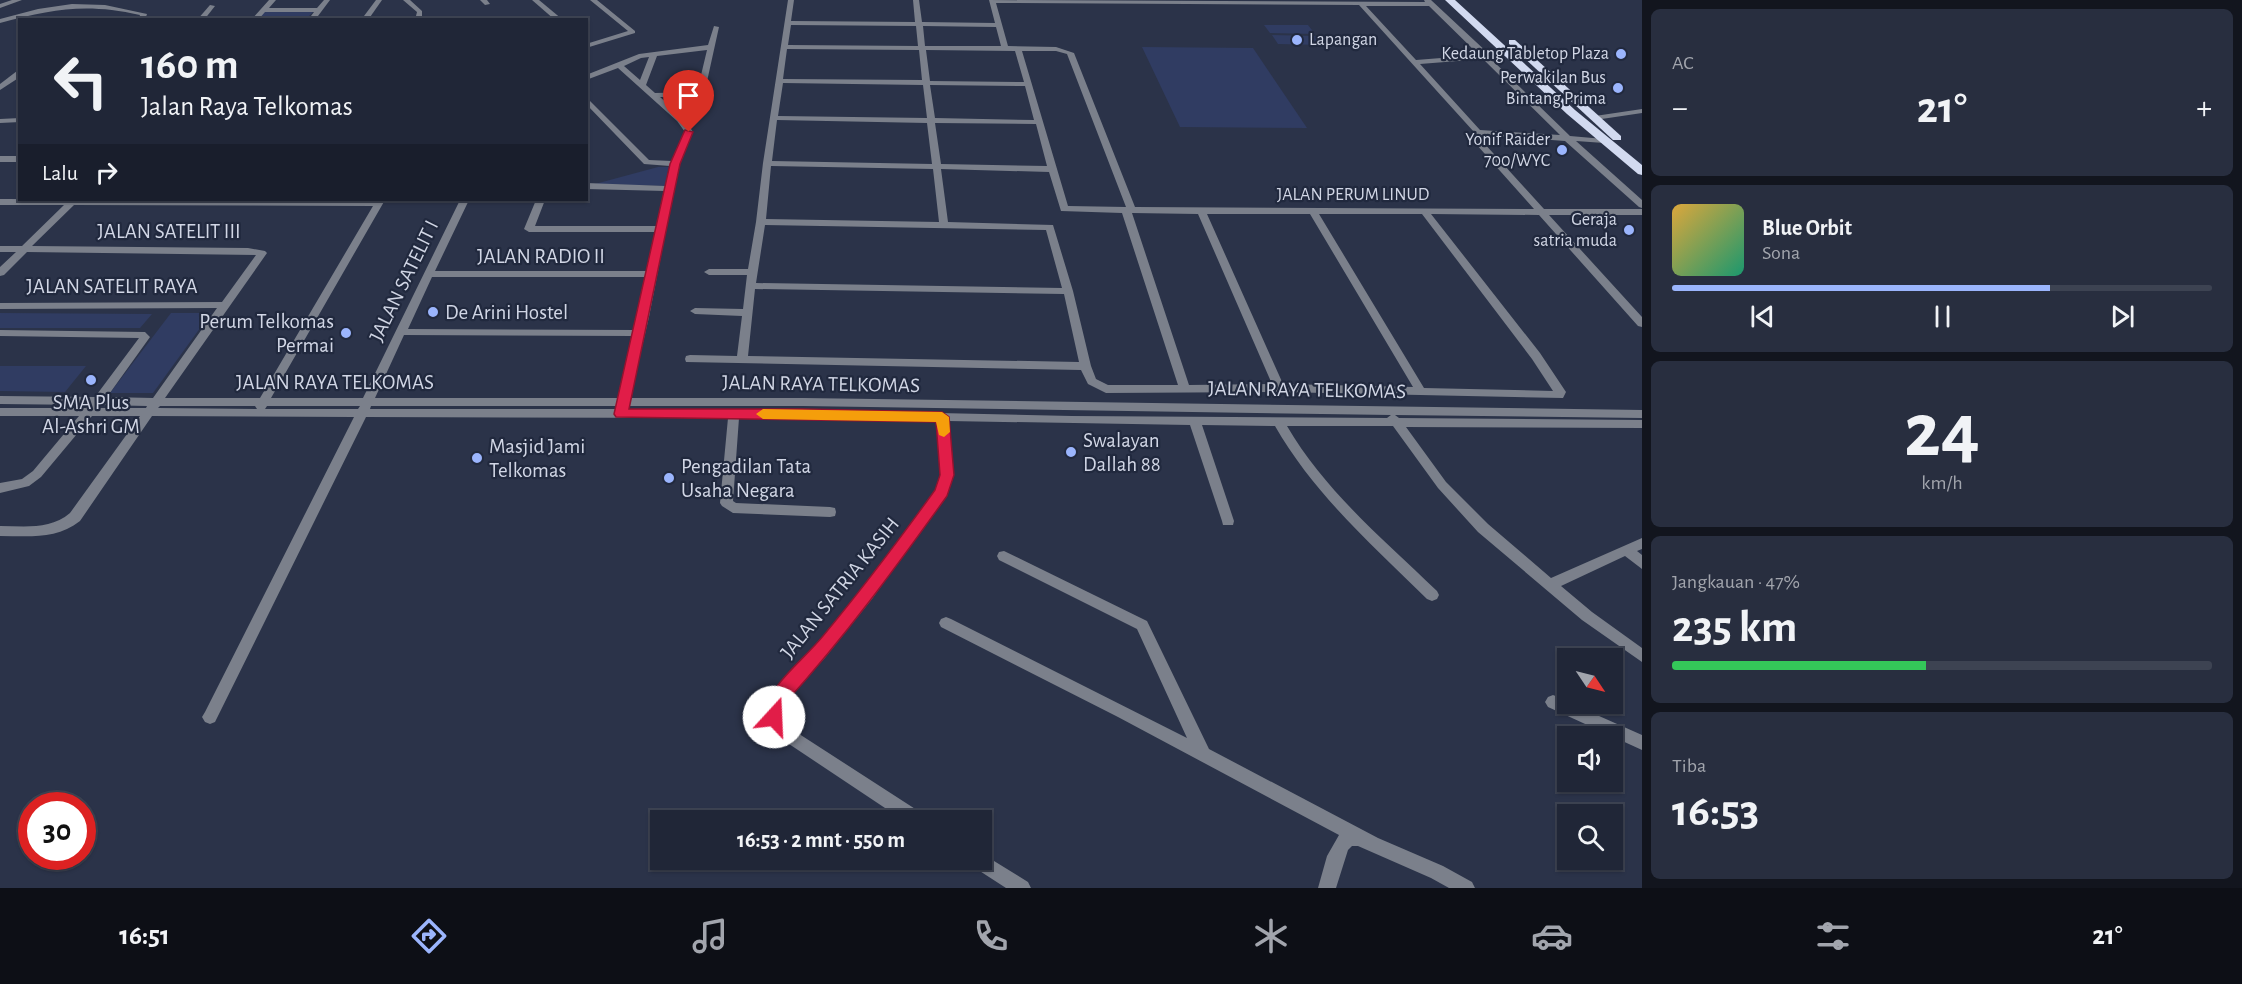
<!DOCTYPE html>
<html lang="id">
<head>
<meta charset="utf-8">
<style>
  :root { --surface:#202637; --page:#282e3f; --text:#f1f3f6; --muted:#a2a5ad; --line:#3d4352; --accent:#9bb5fd }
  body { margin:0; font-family:"Alegreya Sans",sans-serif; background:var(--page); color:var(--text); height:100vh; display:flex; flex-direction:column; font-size:22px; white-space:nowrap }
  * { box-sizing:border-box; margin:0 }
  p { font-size:20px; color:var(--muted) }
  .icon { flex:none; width:33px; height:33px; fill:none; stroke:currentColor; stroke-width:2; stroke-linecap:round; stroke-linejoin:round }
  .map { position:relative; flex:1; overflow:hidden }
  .panel { display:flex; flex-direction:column; gap:9px; padding:9px; background:#12151e; width:600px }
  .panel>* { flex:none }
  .banner { position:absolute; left:18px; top:18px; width:570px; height:183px; border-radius:0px; box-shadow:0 2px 4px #0004,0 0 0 2px var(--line); background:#202637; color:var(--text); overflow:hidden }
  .needle { width:39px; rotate:125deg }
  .controls { position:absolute; left:1557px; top:648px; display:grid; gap:12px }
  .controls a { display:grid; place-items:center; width:66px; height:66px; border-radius:0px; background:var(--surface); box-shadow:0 2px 4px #0004,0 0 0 2px var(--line); font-size:30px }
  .speed { position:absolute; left:18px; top:792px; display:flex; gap:12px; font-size:30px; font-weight:700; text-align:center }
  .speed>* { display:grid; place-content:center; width:78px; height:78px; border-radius:50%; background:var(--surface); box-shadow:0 2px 4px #0004,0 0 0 2px var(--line); line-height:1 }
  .speed .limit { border:9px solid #d22; background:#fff; color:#111 }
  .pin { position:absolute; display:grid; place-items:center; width:51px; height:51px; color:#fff; margin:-62px -26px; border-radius:50% 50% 50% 0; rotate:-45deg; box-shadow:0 0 6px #0007 }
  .pin .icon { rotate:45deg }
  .me { position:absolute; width:66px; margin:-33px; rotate:20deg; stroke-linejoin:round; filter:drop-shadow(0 0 4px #0008) }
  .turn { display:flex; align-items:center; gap:21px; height:126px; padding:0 24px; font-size:27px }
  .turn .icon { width:78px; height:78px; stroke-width:2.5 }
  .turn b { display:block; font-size:42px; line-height:51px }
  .then { display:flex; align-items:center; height:57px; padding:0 24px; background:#0003; gap:12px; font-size:22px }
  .big { font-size:45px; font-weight:700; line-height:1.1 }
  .panel .tile { flex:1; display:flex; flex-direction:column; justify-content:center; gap:9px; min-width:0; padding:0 21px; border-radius:9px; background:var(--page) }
  .panel .dial { align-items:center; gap:0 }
  .dial b { font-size:78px; line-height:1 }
  .song { display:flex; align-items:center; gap:18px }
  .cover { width:72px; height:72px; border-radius:9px; background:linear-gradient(135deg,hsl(40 70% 55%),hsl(160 70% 35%)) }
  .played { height:6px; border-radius:3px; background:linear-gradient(90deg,var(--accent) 70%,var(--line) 70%) }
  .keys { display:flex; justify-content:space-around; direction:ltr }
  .heat { display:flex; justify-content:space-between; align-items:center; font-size:33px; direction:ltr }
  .charge { height:9px; border-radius:4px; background:linear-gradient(90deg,#34c759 47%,var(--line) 0) }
  .trip { position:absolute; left:650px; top:810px; width:342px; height:60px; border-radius:0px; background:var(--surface); box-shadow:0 2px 4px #0004,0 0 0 2px var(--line); font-weight:700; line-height:60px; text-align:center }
  .menu { display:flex; height:96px; justify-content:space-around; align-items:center; background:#0d0f16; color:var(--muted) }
  .menu .icon { width:42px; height:42px }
  .menu .on { color:var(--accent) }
  .menu b { font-size:27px; color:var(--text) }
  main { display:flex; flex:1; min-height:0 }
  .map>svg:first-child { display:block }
</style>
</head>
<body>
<main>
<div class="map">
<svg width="1642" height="888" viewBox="0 0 1642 888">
  <rect width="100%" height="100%" fill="#2b3349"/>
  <g fill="#303c62">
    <path d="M265,11H314L306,19L257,20Z"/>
    <path d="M1264,25H1308L1315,34L1270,33Z"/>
    <path d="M1272,35L1316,36L1323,45L1278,44Z"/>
    <path d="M1142,47L1253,48L1307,128L1180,127Z"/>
    <path d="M658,167H669L665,186L595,184Z"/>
    <path d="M0,313L152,314L140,328H0Z"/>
    <path d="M171,313H211L153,393H110Z"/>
    <path d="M0,366H86L65,392L0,391Z"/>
  </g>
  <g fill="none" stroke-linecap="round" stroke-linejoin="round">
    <g fill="#7b808b" fill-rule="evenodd">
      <path d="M12,0H22L0,8V4Z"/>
      <path d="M269,0H276L269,8H317L324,0H330L315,20H308L314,12H265L258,20H251Z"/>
      <path d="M376,0H382L368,20H361Z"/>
      <path d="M403,0H410L422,11V20H415L417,12Z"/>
      <path d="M480,0H487L490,4L485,5Z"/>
      <path d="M532,0H539L563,20H555Z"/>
      <path d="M590,0H597L635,31V33L586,48V44L628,31Z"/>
      <path d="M788,0H794L791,21L915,22L913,0H919L922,22L995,23L989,0L1425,2L1424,0H1431L1490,55V58L1570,136L1604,139L1608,141L1604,143L1576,141L1642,200V208L1639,207L1565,141L1482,135L1483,142L1544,209H1642V215H1549L1642,317V327L1638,326L1539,215L1431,214L1540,353L1566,392L1563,398L1279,392L1106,393L1088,384L1081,370L686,362L685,359L686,356L690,355L737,356L742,316L695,314L690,311L695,308L743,309L747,275H709L704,272L709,269H748L756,222L763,163ZM996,3L1359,5L1474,132L1476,144L1534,209L1135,207L1074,53L1056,47L1008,46ZM1366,6H1429L1479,55L1416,60ZM791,25L916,26L918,46L788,45ZM923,26L996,27L1001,46H925ZM787,49L919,50L922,80L783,79ZM926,50L1015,51L1024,82L930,81ZM1022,51H1056L1067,54L1126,207L1068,206ZM1483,59L1560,135L1480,130L1420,64ZM783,83L923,85L927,118L778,116ZM930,85L1025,86L1034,120L935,118ZM777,120L927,123L932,164L772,161ZM935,123L1036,124L1047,166L941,164ZM771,166L933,169L939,222L766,219ZM941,169L1049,172L1061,211L1122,213L1178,385H1108L1096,379L1091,366L1073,291L1053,225L948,222ZM1132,213L1198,214L1272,384L1189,385ZM1207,214H1310L1413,387L1283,384ZM1319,214H1422L1532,359L1553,391L1424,388ZM765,225L1046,230L1062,288L756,283ZM755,289L1064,294L1079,362L748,356Z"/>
      <path d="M72,4L105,5L147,14L145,20H138L140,15C86,3 53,9 0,23V19L38,9Z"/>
      <path d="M210,5L215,6L204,20H197Z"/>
      <path d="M714,26L719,27L704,95L697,97H660L683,117L693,132L679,164L649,317L630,398H803L1642,410V418L1395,415L1399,418L1642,420V428L1406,427L1446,482L1488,524L1551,578L1642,538V549L1637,551L1642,555V569L1625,556L1561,586L1592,612L1642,648V662L1582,620L1478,532L1438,488L1393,426H1287C1325,491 1383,539 1437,591L1439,595L1437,599L1432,601L1427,599C1372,545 1314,494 1275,426L1202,425L1234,521L1233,525H1223L1222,521L1190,425L948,421L953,475L946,495L872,599L824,659L791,693L781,710L786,723L793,730L923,814L925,820H903L783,740L776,733L765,710C777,678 808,657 829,631C868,587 903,539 936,491L941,475L936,421L739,418L733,501L736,503L830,507L835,508L836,512L835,516L830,517L733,513L722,506L720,503L728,418L366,417L215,722L210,724L205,722L202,717L205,712L354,417L152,416L80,521C56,540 28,536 0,536V526C25,526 50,530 70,513L140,416H92L41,477L29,486L0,493V483L22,479L33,471L79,416H0V408H86L88,405L0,404V396L95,397L139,338L0,336V330L145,332L150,337L107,397L153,398L217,308L0,309V303L222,302L256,255L27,252L4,275L0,276V267L16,252H0V246H22L64,205H0V199L385,200L271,398H363L460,200H469L435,271H648L657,232H529L524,229L536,200H545L535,226H658L665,191L586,189V183L666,186L670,166L644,164L586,104V97L649,160L672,161L685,132L677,121L618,68L586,80V75L639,54L708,45ZM707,50L697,92L655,93L646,85L657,56ZM649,57L640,80L624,66L641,58ZM74,205L373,206L260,398H165L267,253L265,251L248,248L32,246ZM432,277H647L636,330L408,329ZM404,335L634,336L618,398H375ZM101,405L147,406L146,408H99ZM160,406H255L257,409L158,408ZM267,406H360L358,409H265ZM371,406H616L618,409H370ZM628,406H803L1391,415L1387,418L1072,416L802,410L626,409Z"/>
      <path d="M17,71H20V77L0,90V84Z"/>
      <path d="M1642,109V113L1595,120L1591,118L1595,116Z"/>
      <path d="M20,118V122L0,123V119Z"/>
      <rect x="0" y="156" width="20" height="6"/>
      <path d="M1004,551L1147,621L1209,749L1378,838L1443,866L1472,882L1475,888H1449L1431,878L1358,846H1352L1348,850L1336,888H1318L1327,856L1339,835L1118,717L941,627L939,623L941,619L946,617L951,619L1187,738L1137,629L999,560L997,556L999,552Z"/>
      <path d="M1553,695L1568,701V704H1572L1642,735V750L1548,707L1545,702L1548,697Z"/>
      <path d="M981,853L1028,882L1031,888H1006L972,866L970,860H981Z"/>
    </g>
    <g fill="#d2daf0" fill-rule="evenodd">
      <path d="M1445,0H1455L1575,110L1642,165V175L1638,174L1567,114Z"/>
      <path d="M1509,40H1515L1621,136V140H1613L1509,44Z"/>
    </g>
  </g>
  <path fill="#e11d48" stroke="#92132f" stroke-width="1.5" d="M685,130L693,132L680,164L629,409H802L942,412L949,417L954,475L947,496C896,567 845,637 786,702C781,709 784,715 781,723L774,726L768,723L765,706C777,679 804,659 823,636C862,589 899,540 935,490L940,475L936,422L616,417L614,414L670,164Z"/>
  <path fill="#f59e0b" d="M763,409L942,412L949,417L950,432L944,437L939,435L936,422L763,419L756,414Z"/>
  <g fill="#9bb5fd" stroke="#21293e" stroke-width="2">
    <circle cx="1297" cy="40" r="6"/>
    <circle cx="1621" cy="54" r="6"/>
    <circle cx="1618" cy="88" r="6"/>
    <circle cx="1562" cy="150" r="6"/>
    <circle cx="1629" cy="230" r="6"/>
    <circle cx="433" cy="312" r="6"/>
    <circle cx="346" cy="333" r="6"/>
    <circle cx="91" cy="380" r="6"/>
    <circle cx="1071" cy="452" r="6"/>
    <circle cx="477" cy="458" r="6"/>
    <circle cx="669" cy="478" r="6"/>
  </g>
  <g text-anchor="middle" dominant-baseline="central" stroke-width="4.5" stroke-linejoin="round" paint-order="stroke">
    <g font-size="18" fill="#d1d6e5" stroke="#21293e" text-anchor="end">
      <text x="1309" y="40" text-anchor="start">Lapangan</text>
      <text x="1609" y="54">Kedaung Tabletop Plaza</text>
      <text x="1606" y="78">Perwakilan Bus<tspan x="1606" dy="21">Bintang Prima</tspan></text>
      <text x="1550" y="140">Yonif Raider<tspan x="1550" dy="21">700/WYC</tspan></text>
      <text x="1617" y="220">Geraja<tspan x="1617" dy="21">satria muda</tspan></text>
    </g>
    <g font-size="18" fill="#d1d6e5" stroke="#21293e">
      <text x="1353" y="195">JALAN PERUM LINUD</text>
    </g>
    <g font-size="21" fill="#d1d6e5" stroke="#21293e">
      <text x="169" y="231">JALAN SATELIT III</text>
      <text x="541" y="256">JALAN RADIO II</text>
      <text transform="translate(404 281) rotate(-64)">JALAN SATELIT I</text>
      <text x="112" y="286">JALAN SATELIT RAYA</text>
      <text x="335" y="382">JALAN RAYA TELKOMAS</text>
      <text transform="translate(821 384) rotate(1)">JALAN RAYA TELKOMAS</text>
      <text transform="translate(1307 390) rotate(1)">JALAN RAYA TELKOMAS</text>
      <text transform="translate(840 588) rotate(-51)">JALAN SATRIA KASIH</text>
    </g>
    <g font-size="21" fill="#d1d6e5" stroke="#21293e" text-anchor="start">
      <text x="445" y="312">De Arini Hostel</text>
      <text x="334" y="321" text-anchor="end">Perum Telkomas<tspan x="334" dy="24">Permai</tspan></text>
      <text x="91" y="402" text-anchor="middle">SMA Plus<tspan x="91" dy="24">Al-Ashri GM</tspan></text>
      <text x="1083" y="440">Swalayan<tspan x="1083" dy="24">Dallah 88</tspan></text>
      <text x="489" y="446">Masjid Jami<tspan x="489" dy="24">Telkomas</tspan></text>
      <text x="681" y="466">Pengadilan Tata<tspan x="681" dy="24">Usaha Negara</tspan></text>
    </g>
  </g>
</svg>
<div class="controls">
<a><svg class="needle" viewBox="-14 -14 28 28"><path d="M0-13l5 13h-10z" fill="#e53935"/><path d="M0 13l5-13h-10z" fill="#a2a5ad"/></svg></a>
<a><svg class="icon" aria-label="sound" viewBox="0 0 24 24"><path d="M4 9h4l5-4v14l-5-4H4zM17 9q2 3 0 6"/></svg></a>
<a><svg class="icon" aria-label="search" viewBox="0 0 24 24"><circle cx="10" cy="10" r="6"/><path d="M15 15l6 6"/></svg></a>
</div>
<div class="speed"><div class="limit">30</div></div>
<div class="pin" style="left:689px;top:132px;background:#d93025"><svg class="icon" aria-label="arrive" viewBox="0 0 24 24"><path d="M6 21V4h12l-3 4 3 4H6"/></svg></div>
<svg class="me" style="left:774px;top:717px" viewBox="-20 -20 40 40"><circle r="19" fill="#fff"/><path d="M0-13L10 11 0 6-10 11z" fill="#e11d48"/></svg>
<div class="trip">16:53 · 2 mnt · 550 m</div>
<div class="banner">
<div class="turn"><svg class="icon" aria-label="left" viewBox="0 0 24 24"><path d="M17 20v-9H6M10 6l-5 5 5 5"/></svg><div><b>160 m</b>Jalan Raya Telkomas</div></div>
<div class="then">Lalu<svg class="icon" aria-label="right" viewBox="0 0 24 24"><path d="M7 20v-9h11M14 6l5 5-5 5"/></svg></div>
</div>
</div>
<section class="panel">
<div class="tile"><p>AC</p>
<div class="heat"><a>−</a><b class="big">21°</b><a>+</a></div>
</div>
<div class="tile">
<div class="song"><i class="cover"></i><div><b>Blue Orbit</b><p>Sona</p></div></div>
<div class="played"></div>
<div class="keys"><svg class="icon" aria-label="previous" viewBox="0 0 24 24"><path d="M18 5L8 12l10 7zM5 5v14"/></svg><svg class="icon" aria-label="pause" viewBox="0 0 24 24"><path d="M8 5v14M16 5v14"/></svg><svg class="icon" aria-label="next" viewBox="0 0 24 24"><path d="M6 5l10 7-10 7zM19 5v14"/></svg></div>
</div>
<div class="tile dial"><b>24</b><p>km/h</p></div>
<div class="tile"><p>Jangkauan · 47%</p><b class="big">235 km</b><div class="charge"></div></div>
<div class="tile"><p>Tiba</p><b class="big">16:53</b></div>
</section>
</main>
<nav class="menu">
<b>16:51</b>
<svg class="icon on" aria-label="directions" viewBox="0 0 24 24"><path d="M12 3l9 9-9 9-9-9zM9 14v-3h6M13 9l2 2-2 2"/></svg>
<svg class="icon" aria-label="music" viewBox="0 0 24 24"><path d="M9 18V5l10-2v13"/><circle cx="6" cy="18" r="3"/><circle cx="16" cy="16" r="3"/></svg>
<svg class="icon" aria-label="phone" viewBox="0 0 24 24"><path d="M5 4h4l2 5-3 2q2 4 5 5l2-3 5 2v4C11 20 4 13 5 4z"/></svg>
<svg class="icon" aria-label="climate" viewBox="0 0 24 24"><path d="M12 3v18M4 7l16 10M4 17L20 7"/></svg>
<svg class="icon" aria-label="car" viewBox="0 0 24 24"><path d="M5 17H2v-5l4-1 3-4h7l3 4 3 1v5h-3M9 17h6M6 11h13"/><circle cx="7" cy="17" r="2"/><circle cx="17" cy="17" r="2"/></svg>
<svg class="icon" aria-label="filters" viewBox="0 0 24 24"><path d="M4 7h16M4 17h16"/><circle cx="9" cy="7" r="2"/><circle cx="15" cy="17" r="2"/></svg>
<b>21°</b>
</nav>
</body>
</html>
